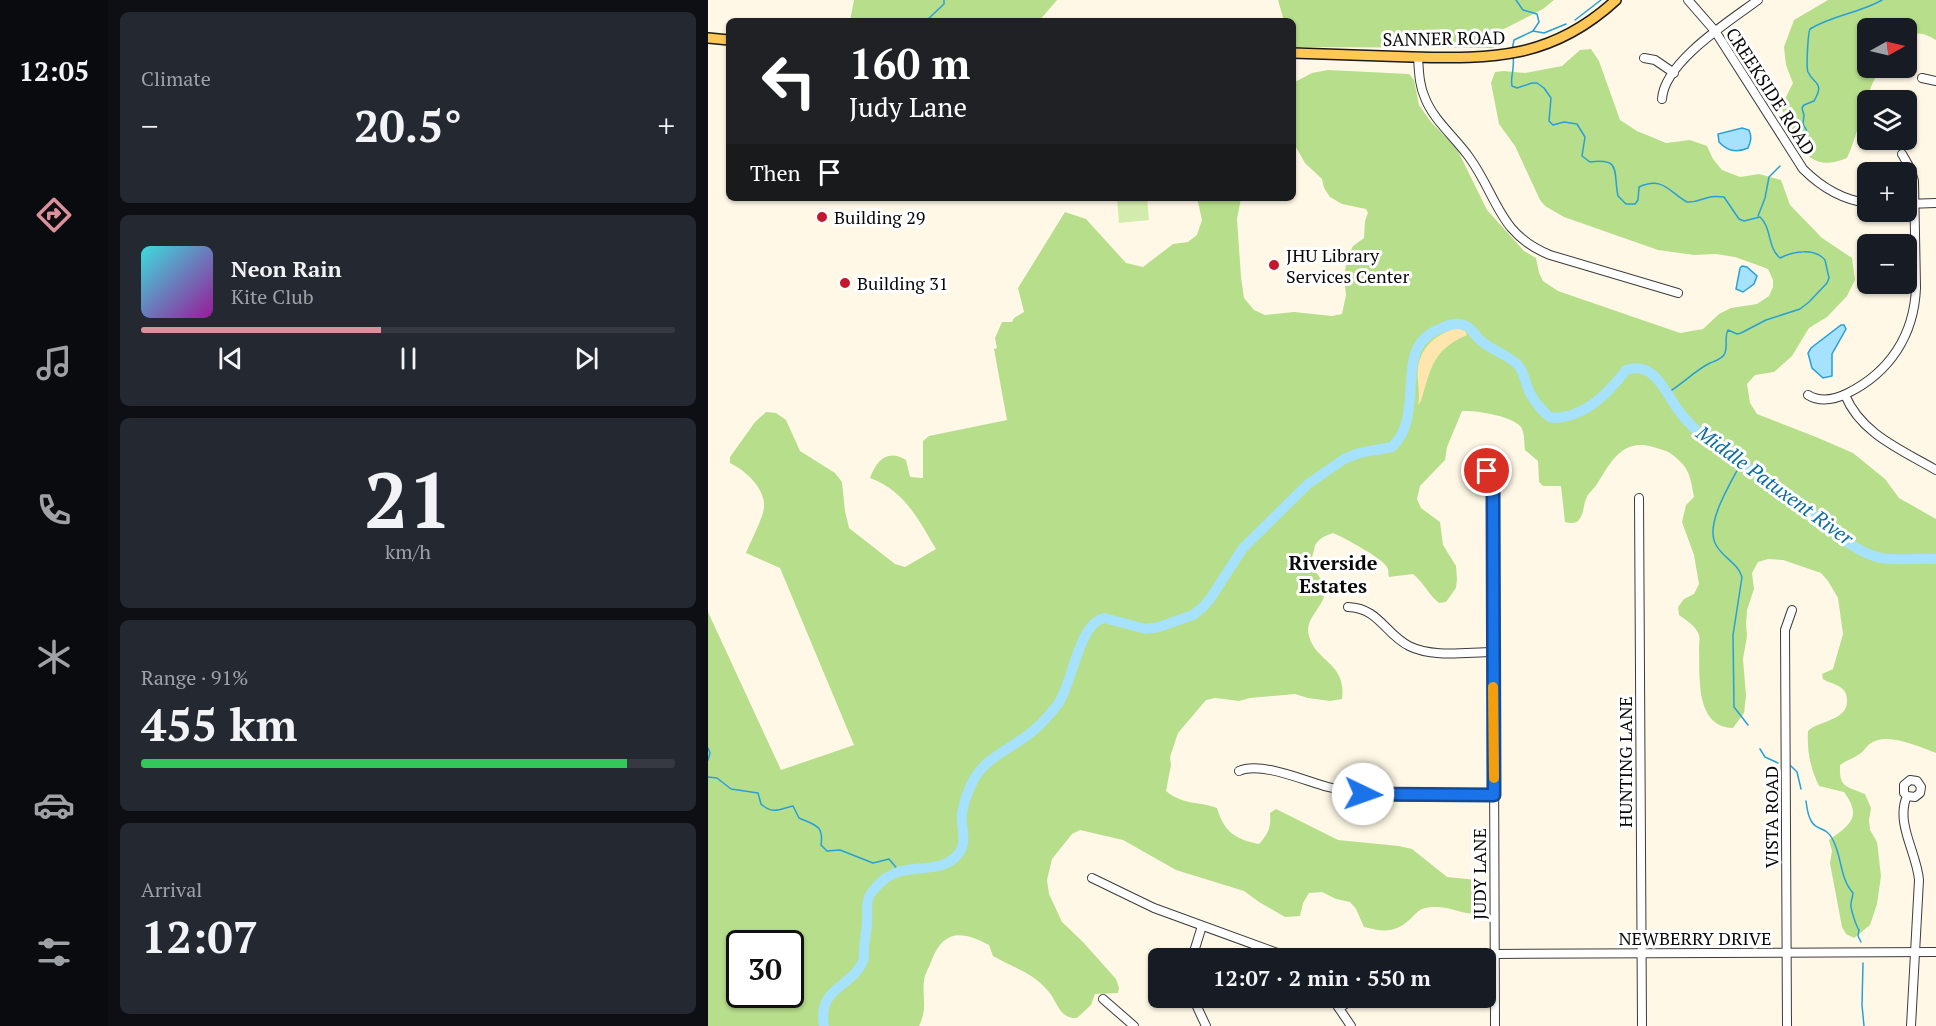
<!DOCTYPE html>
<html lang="en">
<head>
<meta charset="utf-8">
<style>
  :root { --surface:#171b24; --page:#242831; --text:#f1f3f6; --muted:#9ea1a6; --line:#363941; --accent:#dc909c }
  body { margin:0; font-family:"PT Serif",serif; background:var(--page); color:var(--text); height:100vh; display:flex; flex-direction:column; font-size:22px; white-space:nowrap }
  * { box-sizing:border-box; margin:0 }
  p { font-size:20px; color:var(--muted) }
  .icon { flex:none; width:33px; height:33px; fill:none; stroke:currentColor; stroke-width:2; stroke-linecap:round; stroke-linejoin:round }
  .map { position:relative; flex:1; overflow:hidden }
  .sheet { display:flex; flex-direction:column; gap:12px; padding:12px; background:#0d0f14; width:600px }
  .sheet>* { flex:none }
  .top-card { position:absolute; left:18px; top:18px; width:570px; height:183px; border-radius:9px; box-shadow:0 2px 4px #0004; background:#202124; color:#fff; overflow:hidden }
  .needle { width:39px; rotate:82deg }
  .controls { position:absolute; left:1149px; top:18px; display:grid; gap:12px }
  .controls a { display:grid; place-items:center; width:60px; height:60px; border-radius:9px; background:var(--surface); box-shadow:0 2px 4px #0004; font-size:30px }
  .speed { position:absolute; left:18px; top:930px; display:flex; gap:12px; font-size:30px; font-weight:700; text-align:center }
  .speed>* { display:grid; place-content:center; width:78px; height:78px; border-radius:50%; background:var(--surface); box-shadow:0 2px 4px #0004; line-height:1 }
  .speed .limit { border:3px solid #111; border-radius:9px; background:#fff; color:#111 }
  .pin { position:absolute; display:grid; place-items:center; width:51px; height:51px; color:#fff; margin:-26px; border:3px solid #fff; border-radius:50%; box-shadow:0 2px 6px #0007 }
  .me { position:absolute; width:66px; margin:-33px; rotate:93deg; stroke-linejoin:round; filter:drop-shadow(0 0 4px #0008) }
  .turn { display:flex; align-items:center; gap:21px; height:126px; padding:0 24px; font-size:27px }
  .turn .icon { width:78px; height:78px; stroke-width:2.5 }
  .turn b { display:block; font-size:42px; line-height:51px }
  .then { display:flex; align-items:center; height:57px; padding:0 24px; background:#0003; gap:12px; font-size:22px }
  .big { font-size:45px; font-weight:700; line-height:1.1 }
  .sheet .tile { flex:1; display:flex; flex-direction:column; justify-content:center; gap:9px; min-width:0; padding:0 21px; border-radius:9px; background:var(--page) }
  .sheet .dial { align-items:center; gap:0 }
  .dial b { font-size:78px; line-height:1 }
  .song { display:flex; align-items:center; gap:18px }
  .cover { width:72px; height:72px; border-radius:9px; background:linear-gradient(135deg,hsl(180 70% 55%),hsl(300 70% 35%)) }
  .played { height:6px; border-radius:3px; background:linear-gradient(90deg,var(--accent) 45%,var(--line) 45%) }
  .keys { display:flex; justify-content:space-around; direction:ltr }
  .heat { display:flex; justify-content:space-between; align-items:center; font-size:33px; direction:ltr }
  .charge { height:9px; border-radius:4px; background:linear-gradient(90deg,#34c759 91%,var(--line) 0) }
  .trip { position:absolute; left:440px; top:948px; width:348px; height:60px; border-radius:9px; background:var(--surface); box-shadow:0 2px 4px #0004; font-weight:700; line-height:60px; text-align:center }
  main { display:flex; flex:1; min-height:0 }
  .tabs { display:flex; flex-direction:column; width:108px; justify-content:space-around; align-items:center; background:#090b0e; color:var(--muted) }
  .tabs .icon { width:42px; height:42px }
  .tabs .selected { color:var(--accent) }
  .tabs b { font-size:27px; color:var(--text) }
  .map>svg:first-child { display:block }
</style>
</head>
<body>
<main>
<nav class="tabs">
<b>12:05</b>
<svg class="icon selected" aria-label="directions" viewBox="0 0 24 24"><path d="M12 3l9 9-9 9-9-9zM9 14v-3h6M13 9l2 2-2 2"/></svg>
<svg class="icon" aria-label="music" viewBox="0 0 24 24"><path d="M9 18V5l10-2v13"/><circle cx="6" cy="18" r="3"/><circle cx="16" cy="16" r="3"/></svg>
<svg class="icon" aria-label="phone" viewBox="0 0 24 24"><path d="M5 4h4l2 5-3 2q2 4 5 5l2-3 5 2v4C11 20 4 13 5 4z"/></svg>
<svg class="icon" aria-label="climate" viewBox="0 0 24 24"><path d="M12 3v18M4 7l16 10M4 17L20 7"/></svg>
<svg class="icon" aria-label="car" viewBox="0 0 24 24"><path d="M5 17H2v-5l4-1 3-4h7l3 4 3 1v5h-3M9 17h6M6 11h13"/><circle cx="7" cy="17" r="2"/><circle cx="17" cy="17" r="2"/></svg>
<svg class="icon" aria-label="filters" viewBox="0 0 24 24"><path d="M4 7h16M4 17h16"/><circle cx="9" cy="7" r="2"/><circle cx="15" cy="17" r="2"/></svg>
</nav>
<section class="sheet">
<div class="tile"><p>Climate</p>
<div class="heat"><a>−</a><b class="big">20.5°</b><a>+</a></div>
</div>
<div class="tile">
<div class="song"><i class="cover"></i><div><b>Neon Rain</b><p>Kite Club</p></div></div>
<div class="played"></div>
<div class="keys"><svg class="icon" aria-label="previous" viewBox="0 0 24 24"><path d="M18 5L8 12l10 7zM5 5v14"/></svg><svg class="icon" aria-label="pause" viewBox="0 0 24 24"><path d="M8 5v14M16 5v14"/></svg><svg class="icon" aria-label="next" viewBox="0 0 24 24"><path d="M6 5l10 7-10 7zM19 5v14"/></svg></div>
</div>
<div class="tile dial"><b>21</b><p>km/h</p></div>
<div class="tile"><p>Range · 91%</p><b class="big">455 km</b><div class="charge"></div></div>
<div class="tile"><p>Arrival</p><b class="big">12:07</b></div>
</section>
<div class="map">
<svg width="1228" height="1026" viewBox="0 0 1228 1026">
  <rect width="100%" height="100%" fill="#fff8e6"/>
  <path fill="#d3ecad" d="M409,198H439L441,220L411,223Z"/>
  <g fill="#b7de8b" fill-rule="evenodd">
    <path d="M146,0H349L331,21H142Z"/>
    <path d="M570,0H846L835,9L792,31L786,48L585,47V21H576Z"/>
    <path d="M1120,0H1228V40C1218,34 1209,30 1199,38L1198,28H1160V68H1173C1155,95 1153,128 1139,158C1097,176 1087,139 1073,107L1085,83L1078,65L1076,47L1086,20Z"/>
    <path d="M883,49L891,61L912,120L929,131L958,143L982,140L999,146L1005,159L1014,170L1032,177L1051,174L1073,180L1082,205L1114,238L1144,258L1147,280L1139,296L1119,317L1101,328L1084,356L1066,372L1047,375L1039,384L1042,403L1049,414L1108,437L1145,453L1177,479L1191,498L1228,519V753C1211,747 1180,732 1163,743C1159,745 1157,750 1153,753C1147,758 1139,760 1132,765C1131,788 1138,786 1157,794L1163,808L1161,820L1162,830L1169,842L1173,876L1169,904L1162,925L1146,938L1138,934L1134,927L1124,874L1122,863L1124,851L1121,840C1141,825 1155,818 1136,792L1111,786C1102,767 1099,752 1100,731C1112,720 1140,721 1139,700C1139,695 1137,690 1132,687C1127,683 1120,683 1115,679L1114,674L1125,669L1135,634L1130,598L1120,581L1113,573L1075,560L1060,559L1050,562L1044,573L1046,589L1039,610L1038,624L1039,636L1035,659L1038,696L1036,713L1025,728C987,727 992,677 991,649C991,645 992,638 991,635C988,626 978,620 971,615L970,607L976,599L986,594L991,584L986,555L974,522L978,505L986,497C982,474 981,467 962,453C957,450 951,449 945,447C914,438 903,462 889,484C886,489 880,493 878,499C875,506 876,515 870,521C866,524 861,523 857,522L853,486H835L831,482L830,461L817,450C816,443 817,434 813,427C805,416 767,410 754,411L739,447L737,460L712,486L709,499L713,508L732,522L735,545L748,566L749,579L748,588L738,602L731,603C720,594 716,583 705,574L681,577C680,574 681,570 679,567C674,558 635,537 625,533C616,536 607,540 606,550C605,554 603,560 604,564C607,575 619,581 617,593C614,609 596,619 601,636C607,661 639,663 634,699L622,701L600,698L587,694L542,698L531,701L507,698L498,700L470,733L462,757L463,765L458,791C475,805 489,801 509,808C516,832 527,839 551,844C561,833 563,827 562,813L568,809L630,840L691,846L704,849L739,877L769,880L775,885L779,896L778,908L774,914C753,916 737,902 714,909C709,911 704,918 700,921C685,934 673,931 656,927L648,909L642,902L628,899L614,892L601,893L595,903L592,916L577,917L551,902L536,891L468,870L415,840L372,830L364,834L344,859L339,880L341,894L354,922L375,942L408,979L411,988L410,993L387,994L383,1005L369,1018C351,1019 350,1002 340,991C324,972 305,968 285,956L281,945C256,932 237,928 224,959C222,966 217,973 216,980C214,999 220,1007 211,1026H0V612L73,770L146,745L72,568L38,553C42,543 56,516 56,507C57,488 38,471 22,463V457L47,422L58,412L68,413L78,420L92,451L127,473L134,482L137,511L141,528L187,564L197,567L228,549C210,519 197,491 162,478C169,460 179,449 198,460L202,477L215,478V441L221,436L299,420L286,349L289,348L287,338L294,322H304L306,318L316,312L310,288L357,212L378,219L418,263L435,267L465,244L480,242L489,235L494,220L489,198H533L529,219L533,277L536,298L546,310L557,315L586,312L624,316L634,314L638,295L636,278L639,258L645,246L656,238L657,221L660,213L658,209L634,204L622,197L616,188L614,179L597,163L585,142V83L604,73L620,70L701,74L706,80L711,105L723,122L749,149L779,210L816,251L828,258L831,273L835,281L850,291L972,333L995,329L1011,314L1023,308L1049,304L1061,296L1065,287V280L1060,269L1052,266L1027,257L1008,254L986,255L950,250L856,217L837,206L832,200L807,146L791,124L783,83L787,72L796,71L817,73L854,66L872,50ZM32,944H82V994H32Z"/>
  </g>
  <path fill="#ffe6ae" d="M749,328L757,331L759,335C724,350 723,369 713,401L710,405C713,392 708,379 710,367C714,345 729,334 749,328Z"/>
  <g fill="#a6e2fb" stroke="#27a0d8" stroke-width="1.5">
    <path d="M1034,128L1041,130C1044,137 1043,141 1040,148C1029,153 1019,151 1011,142L1010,134Z"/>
    <path d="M1034,266L1039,267L1049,276L1046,284L1035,292L1028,289L1032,268Z"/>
    <path d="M1133,325H1136L1138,329L1124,354V376L1115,378L1104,368L1100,353L1103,348Z"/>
  </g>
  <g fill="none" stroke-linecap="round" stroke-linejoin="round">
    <g stroke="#27a0d8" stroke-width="1.5">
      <path d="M867,20L893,0"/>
      <path d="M218,21L236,4V0"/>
      <path d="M825,31L836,33L858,24"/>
      <path d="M804,50L806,40L825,31L831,22L829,14L815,10L808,0"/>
      <path d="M805,57C807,68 802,77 804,86L809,88L824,83H829L836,88L843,98L841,121L845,125L856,122L869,124L877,137L874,156L882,162C914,157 905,173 910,196L918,204H927L930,200L931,187C955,176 961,192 979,202C994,203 997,194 1016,197L1031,219L1036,221L1052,217C1064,228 1059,247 1072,258C1085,251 1107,248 1117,260L1121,278L1119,283L1101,302L1092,309L1058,320L1033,333L1029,334L1020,330C1016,338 1020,345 1017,353C1015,359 1007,361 1002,363C986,371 975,384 959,393"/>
      <path d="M1098,144L1100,133L1095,124L1096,115L1094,108L1096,105L1106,101C1117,82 1106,85 1100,72C1098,67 1100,33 1102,29C1124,15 1152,13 1174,0"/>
      <path d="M1050,216L1057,198L1061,177L1072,166"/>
      <path d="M1033,463C1023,483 996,524 1008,545C1015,558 1030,563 1034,577L1025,635L1026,707L1040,725"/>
      <path d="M0,748L2,753L0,760"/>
      <path d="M1052,749L1057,757L1070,763"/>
      <path d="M1083,766L1089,772L1093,789"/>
      <path d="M0,777L9,778L23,789L50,793L53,804C65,815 72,809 85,806L91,818C107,825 116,825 113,845L119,851L132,850L165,863L181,859L191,871"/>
      <path d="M1098,801C1102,838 1116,821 1125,840C1134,857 1132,879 1145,893C1145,897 1143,900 1143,904C1142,907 1148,926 1151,930L1150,936L1153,942"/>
      <path d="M1155,963L1154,1005L1156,1026"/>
    </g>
    <path stroke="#a6e2fb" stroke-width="10" d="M116,1026C109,986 144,989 156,959C155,946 158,936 159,923C160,915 158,907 160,900C161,894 166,889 170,885C195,857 232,879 251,853C260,842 252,826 254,813C256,803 261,788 266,779C279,756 307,747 326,730C335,723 343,713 350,704C365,683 370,624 396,618L438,629L451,627L485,615L495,607L502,599L535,548L600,484L636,459L651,453L684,447C718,415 686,353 725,332C733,328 742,323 751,324C762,325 765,333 772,340C783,350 799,354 810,365C817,373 817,385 823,395C827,402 836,414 844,418C876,418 900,394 918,370C947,360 957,393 971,411C975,417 981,423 986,428C1017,458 1057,476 1091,502C1117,521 1140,551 1173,558C1187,561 1212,558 1228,559"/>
    <g stroke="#3c3c3c" stroke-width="10">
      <g id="minor">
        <path d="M980,0L1007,31L1095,169C1113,187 1134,200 1160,203"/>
        <path d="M710,57C711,71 711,85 717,98C726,121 747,137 761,157C790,197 790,234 842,255L970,293"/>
        <path d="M936,58L947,60L966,73"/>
        <path d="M1214,78L1228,81"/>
        <path d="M954,99C956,62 1023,20 1050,0"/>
        <path d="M1198,204L1228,203"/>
        <path d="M1100,395C1113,403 1128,399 1140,393C1182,372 1206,335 1208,288L1206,181L1202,168L1194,154"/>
        <path d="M1137,395C1153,434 1194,450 1228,470"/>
        <path d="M779,471L785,489L787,1026"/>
        <path d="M931,498L934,1026"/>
        <path d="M640,607C671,608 677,634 701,646C725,658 759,652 785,652"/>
        <path d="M531,771C553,761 597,781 620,787C674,801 731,796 786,795"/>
        <path d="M1199,796L1196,793V785L1202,780L1209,781L1213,787L1212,793L1207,797L1199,796C1187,823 1209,853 1211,880L1203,1026"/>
        <path d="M384,878L446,908L583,958"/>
        <path d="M484,958L494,926"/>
        <path d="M747,958L787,954L1228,952"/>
        <path d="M485,998L498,1026"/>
        <path d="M624,998L643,1026"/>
        <path d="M395,999L426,1026"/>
        <path d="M631,1008L647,998"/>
        <path d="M1079,1026L1077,630L1084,610"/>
      </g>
    </g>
    <g stroke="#1a1a1a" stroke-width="12">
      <g id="major">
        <path d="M0,38L21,40"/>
        <path d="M585,53C625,54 664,56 704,57C785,59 844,59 908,0"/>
      </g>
    </g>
    <use href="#minor" stroke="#fff" stroke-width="8"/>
    <use href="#major" stroke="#ffc856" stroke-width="9"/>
  </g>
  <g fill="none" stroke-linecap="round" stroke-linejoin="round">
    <g stroke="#114b97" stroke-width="15">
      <path id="route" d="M655,794L786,795L785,489L779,471"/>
    </g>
    <use href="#route" stroke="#1a73e8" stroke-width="10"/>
    <path stroke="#f59e0b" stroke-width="10" d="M785,687L786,778"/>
  </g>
  <g fill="#c3182e" stroke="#fff" stroke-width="2">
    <circle cx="114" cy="217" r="6"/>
    <circle cx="566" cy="265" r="6"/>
    <circle cx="137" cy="283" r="6"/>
  </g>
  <g text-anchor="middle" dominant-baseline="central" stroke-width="6" stroke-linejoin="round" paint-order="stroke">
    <g font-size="18" fill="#090909" stroke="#fff">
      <text transform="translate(736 38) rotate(-1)">SANNER ROAD</text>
      <text transform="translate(1063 91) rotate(57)">CREEKSIDE ROAD</text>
      <text transform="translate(917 762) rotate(-90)">HUNTING LANE</text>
      <text transform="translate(1063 817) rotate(-90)">VISTA ROAD</text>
      <text transform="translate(771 874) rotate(-90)">JUDY LANE</text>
      <text x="987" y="938">NEWBERRY DRIVE</text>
    </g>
    <g font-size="18" fill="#090909" stroke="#fff" text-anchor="start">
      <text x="126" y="217">Building 29</text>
      <text x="578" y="255">JHU Library<tspan x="578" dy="21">Services Center</tspan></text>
      <text x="149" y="283">Building 31</text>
    </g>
    <g font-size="20" font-style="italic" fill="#0b6da3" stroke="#fff">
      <text transform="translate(1067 485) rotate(36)">Middle Patuxent River</text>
    </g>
    <g font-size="20" font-weight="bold" fill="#090909" stroke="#fff">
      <text x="625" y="562">Riverside<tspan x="625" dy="23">Estates</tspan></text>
    </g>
  </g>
</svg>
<div class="controls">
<a><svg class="needle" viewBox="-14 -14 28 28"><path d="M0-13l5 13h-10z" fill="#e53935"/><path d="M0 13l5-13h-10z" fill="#9ea1a6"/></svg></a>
<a><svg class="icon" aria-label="layers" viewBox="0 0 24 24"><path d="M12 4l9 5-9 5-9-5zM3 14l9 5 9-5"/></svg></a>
<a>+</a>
<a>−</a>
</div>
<div class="speed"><div class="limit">30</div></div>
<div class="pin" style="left:779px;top:471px;background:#d93025"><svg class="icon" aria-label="arrive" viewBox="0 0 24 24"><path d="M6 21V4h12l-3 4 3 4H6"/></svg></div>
<svg class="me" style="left:655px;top:794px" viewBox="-20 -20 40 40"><circle r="19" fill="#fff"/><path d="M0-13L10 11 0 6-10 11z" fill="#1a73e8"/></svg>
<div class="trip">12:07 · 2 min · 550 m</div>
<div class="top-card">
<div class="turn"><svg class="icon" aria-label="left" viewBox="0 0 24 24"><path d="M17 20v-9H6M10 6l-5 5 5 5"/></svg><div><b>160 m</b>Judy Lane</div></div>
<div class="then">Then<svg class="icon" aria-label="arrive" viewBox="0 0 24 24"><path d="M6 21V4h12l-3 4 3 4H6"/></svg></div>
</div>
</div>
</main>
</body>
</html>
